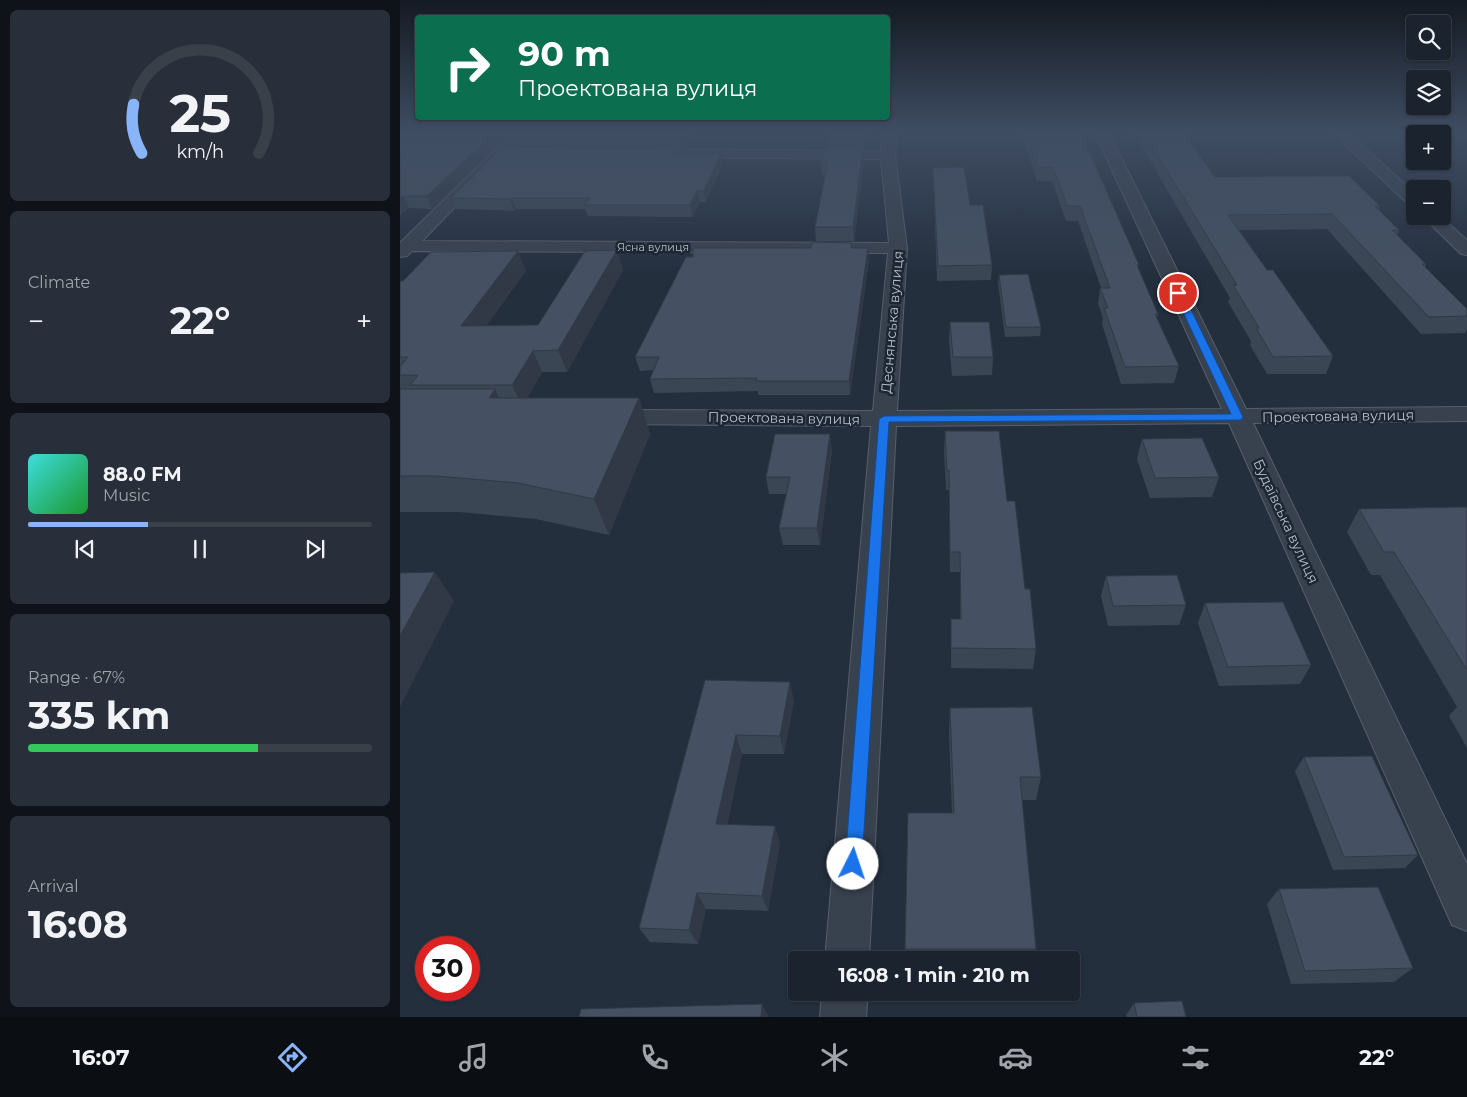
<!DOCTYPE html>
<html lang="en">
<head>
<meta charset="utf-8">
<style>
  :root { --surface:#1b232e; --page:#282f3a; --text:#f1f3f6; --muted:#a0a4aa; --line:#39404a; --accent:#8ab4f8 }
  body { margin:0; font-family:Montserrat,sans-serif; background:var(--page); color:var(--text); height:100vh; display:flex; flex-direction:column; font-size:19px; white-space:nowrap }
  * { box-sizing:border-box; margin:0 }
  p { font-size:16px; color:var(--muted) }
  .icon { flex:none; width:28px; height:28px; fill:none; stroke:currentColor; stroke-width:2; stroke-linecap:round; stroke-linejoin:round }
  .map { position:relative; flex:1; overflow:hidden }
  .drawer { display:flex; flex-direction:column; gap:10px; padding:10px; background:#0f1319; width:400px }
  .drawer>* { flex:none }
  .banner { position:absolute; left:15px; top:15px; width:475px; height:105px; border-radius:5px; box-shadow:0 1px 4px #0004,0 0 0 1px var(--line); background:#0b6e4f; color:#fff; overflow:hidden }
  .controls { position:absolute; left:1006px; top:15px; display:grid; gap:10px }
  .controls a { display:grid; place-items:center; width:45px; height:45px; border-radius:5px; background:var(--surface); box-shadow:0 1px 4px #0004,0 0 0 1px var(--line); font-size:25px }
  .speed { position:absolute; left:15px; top:936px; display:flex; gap:10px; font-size:25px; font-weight:700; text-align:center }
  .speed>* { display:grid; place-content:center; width:65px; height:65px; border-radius:50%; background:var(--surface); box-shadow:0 1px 4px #0004,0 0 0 1px var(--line); line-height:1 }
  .speed .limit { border:8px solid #d22; background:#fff; color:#111 }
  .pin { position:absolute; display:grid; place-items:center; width:42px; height:42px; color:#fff; margin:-21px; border:2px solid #fff; border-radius:50%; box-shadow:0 1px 5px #0007 }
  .me { position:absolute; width:55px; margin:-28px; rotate:4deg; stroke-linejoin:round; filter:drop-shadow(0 0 4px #0008) }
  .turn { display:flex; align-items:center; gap:18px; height:105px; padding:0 20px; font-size:22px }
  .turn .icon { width:65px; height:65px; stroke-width:2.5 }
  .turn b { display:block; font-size:35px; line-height:42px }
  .big { font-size:38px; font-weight:700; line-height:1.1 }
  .drawer .card { flex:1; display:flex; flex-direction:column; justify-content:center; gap:8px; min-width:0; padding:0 18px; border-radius:8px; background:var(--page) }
  .drawer .dial { align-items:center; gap:0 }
  .dial svg { height:130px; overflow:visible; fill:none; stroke:var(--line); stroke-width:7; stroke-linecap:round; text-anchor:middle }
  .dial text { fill:var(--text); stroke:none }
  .song { display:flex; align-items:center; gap:15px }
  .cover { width:60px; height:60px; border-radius:8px; background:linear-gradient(135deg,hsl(180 70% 55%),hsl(130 70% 35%)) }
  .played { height:5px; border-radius:2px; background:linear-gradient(90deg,var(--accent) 35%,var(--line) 35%) }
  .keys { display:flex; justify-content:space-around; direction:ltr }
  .heat { display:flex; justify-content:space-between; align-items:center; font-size:28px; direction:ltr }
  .charge { height:8px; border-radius:4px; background:linear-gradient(90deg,#34c759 67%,var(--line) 0) }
  .trip { position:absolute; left:388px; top:951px; width:292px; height:50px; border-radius:5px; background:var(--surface); box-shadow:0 1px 4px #0004,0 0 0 1px var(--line); font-weight:700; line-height:50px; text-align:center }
  .menu { display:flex; height:80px; justify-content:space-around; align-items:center; background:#0b0e12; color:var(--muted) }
  .menu .icon { width:35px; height:35px }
  .menu .on { color:var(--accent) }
  .menu b { font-size:22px; color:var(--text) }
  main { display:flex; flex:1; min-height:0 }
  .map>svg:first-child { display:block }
</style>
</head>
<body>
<main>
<section class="drawer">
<div class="card dial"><svg viewBox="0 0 100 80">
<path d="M14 69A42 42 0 1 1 86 69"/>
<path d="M14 69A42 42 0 0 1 9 39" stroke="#8ab4f8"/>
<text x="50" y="56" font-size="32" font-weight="700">25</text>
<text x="50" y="72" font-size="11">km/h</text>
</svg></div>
<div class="card"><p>Climate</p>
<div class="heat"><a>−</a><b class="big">22°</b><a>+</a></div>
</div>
<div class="card">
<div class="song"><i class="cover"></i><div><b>88.0 FM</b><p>Music</p></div></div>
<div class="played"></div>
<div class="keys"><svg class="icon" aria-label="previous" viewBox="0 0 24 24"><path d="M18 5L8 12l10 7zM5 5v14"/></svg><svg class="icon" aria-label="pause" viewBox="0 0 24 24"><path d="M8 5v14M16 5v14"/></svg><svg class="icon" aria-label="next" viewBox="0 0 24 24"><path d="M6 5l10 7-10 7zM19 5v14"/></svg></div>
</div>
<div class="card"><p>Range · 67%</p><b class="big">335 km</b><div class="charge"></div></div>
<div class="card"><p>Arrival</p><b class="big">16:08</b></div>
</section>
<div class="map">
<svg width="1067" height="1017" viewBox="0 0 1067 1017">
  <rect width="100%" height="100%" fill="#242f3e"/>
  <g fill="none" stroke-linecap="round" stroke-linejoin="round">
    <g stroke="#565f6c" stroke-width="2">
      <g id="minor">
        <path d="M112,133H127L22,241L489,243L481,159L242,157L237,156L235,153L237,150L242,149L481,151L483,133H497L495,155L507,248L497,411L822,409L695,133H709L846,409L1067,407V421L853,423L1067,864V931L1052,925L829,423L496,426L469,960H425L471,426L209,424L200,422L197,417L200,412L209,410L473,411L488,253L12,251L7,256L0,257V243Z"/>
        <path d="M933,133H948L1015,193V207L1009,205Z"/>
        <path d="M1022,216H1040L1067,240V255L1061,254Z"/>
        <path d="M422,992H468L466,1017H420Z"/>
      </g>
    </g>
    <use href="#minor" fill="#38414e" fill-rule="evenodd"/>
  </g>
  <g fill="#3b4654">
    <path d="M2,133H294L286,148L118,146L114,136H108L32,209L9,208L0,215V134Z"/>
    <path d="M430,133H467L465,149H463L464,161L454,241H416L415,227L425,175H422L421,162L428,148V141Z"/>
    <path d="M622,133H681L739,265L738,268L758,314L757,318L779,366L774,383L721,384L702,324L703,318L698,304L700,288H701L678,221H666L652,181H637Z"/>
    <path d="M734,133H784L815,177L980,206L979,210L999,230L997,235L1026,264L1025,267L1067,309V329L1065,333L1021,334L927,229L839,230L867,270L933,356L926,374H867L850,345L851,341L828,302L830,298Z"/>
    <path d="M277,149L278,154H321L323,164L306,202H300L293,217L188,216L185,209H116L114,211L56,209L51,198Z"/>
    <path d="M533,168L570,205L592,265L591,280L537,281Z"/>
    <path d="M452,243V248L469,260L450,395H358V391L254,393L250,379L254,370L240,371L235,357L293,257L411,248Z"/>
    <path d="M223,270L167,372H142L127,398H239L250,434L209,535L136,519L59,512H0V389H1L0,387V281L126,271L86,326L138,325Z"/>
    <path d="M599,275L641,327L640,336L605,337L598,283Z"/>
    <path d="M550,322L593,357L592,375L552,376L549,340Z"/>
    <path d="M545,431L607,501L636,649L633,669L551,668V619H560V572H550L549,490H546L544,451Z"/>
    <path d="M742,439L819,477L812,497L750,498L737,459Z"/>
    <path d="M432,450L420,545H383L379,528L386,494H369L366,477Z"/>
    <path d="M1067,507V748L1049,716L1057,707L980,575H971L947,532L959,509Z"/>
    <path d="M706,576L786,605L779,625L708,626L701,596Z"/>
    <path d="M805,603L911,665L900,684L819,686L798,623Z"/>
    <path d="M305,680L394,701L384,754H342L327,825L380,843L368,911L306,909L298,944L250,942L239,928Z"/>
    <path d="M550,708L641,777L636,800H622L636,949L632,960H506L505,949L552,813L549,733Z"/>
    <path d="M904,757L1018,855L1005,868L933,870L895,771Z"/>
    <path d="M879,889L1013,968L994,982L891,984L867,904Z"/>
    <path d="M734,1003L786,1017H727L726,1015Z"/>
  </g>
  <g fill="#303945">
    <path d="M94,133H107L108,136L32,209L27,196Z"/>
    <path d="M285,133H294L286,148L283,136Z"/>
    <path d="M466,133H467L465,149V141Z"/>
    <path d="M463,148L464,161L454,241L453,227Z"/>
    <path d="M321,154L323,164L306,202L304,191Z"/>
    <path d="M297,191L300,202L293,217L290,205Z"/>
    <path d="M3,196L9,208L1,215L0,198Z"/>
    <path d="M111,198L116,209L114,211L110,199Z"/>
    <path d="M468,248L469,260L450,395L449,381Z"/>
    <path d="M217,250L223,270L167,372L158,350Z"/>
    <path d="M118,251L126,271L71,347L61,326Z"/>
    <path d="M133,351L142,372L122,407L112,385Z"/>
    <path d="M95,389L112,425L89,398Z"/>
    <path d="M239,398L250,434L209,535L194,499Z"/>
    <path d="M430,434L432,450L420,545L417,528Z"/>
    <path d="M35,572L54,601L0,707V636Z"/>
    <path d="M390,682L394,701L384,754L380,736Z"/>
    <path d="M336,735L342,754L323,841L316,824Z"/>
    <path d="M375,826L380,843L368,911L362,896Z"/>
    <path d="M297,893L306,909L298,944L289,930Z"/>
    <path d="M362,1004L369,1017H361Z"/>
  </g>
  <g fill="#455162" stroke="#303945">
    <path d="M2,133H94L27,196H3L0,198V134Z"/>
    <path d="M115,133H285L283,136L114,135Z"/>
    <path d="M430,133H466L465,141H428Z"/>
    <path d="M627,133H681L739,265H737L758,314H755L779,366L725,367L704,308H708L700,288H710L680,206H667L653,167H638Z"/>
    <path d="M744,133H784L815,177L949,176L980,206H975L999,230H992L1026,264H1022L1067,309V316L1029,317L932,214L828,215L867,270H873L933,356L873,357L856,328H859L833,285H837Z"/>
    <path d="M103,147L277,149L274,154H321L304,191H297L290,205H184L190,198H111L110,199L51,198Z"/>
    <path d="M425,148H463L453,227H415L428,162H421Z"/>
    <path d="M564,167L570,205H583L592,265L538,266L533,168Z"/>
    <path d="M412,242L452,243L451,248H468L449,381H356L357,378L250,379L259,357H235L286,257H293V248H411Z"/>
    <path d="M217,250L158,350L133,351L112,385H10L18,375H0V367L8,357H0V281H3L31,252L118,251L61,326L138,325L185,251Z"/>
    <path d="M628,274L641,327H606L599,275Z"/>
    <path d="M550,322H589L593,357H553Z"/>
    <path d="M0,389H95L89,398H239L194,499L118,483L37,476H0Z"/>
    <path d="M545,431H599L607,501H615L625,589H630L636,649L551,648V619H561L560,552H550L549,470H547Z"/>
    <path d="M375,434H430L417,528H379L390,477H366Z"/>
    <path d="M802,438L819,477L755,478L742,439Z"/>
    <path d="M1067,507V670L994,552H984L959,509Z"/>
    <path d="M35,572L0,636V573Z"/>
    <path d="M777,575L786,605L713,606L706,576Z"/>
    <path d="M883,602L911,665L828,667L805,603Z"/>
    <path d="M305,680L390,682L380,736L336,735L316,824L375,826L362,896L297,893L289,930L239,928Z"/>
    <path d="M632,707L641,777H620L636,949H505L508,813H554L550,708Z"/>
    <path d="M972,756L1018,855L944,857L904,757Z"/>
    <path d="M978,887L1013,968L905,971L879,889Z"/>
    <path d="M782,1001L786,1017H737L734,1003Z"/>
    <path d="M362,1004L361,1017H179L181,1009Z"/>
  </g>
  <linearGradient id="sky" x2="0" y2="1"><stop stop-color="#141a22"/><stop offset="0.48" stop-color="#3f4d63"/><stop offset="1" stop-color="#3f4d63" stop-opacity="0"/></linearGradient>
  <rect width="1067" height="276" fill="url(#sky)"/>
  <path fill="#1a73e8" stroke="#114b97" d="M776,291L783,293L843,417L841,420L489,422L462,864L459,869L453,872L447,869L445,864L479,419L484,416L831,414L774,293Z"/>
  <g text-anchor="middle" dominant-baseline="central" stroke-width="5" stroke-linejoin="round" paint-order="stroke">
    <g font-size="11" fill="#b4bcc9" stroke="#1d2633">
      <text x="253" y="247">Ясна вулиця</text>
    </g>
    <g font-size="14" fill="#b4bcc9" stroke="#1d2633">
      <text transform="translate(492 322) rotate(-85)">Деснянська вулиця</text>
      <text transform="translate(938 416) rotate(-1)">Проектована вулиця</text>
      <text transform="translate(384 418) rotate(1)">Проектована вулиця</text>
      <text transform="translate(886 521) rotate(65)">Будаївська вулиця</text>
    </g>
  </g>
</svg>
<div class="controls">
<a><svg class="icon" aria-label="search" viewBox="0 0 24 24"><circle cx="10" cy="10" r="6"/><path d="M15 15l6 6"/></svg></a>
<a><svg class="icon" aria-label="layers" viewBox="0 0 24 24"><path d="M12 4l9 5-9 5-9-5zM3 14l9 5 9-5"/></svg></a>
<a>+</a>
<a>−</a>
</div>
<div class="speed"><div class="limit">30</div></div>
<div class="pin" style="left:778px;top:293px;background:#d93025"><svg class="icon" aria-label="arrive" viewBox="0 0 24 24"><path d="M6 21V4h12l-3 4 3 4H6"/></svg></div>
<svg class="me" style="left:453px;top:864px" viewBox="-20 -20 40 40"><circle r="19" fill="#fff"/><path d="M0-13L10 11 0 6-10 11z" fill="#1a73e8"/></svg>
<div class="trip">16:08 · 1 min · 210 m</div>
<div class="banner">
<div class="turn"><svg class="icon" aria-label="right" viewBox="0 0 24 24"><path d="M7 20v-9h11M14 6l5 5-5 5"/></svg><div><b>90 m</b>Проектована вулиця</div></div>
</div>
</div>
</main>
<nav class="menu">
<b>16:07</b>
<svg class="icon on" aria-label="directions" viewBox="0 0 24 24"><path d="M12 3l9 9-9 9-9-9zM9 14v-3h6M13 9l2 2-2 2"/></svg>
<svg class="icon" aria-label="music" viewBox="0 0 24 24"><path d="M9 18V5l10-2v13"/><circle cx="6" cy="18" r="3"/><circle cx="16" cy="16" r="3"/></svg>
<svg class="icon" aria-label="phone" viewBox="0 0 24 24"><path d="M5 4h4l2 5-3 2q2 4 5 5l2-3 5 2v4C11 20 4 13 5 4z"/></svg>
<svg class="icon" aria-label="climate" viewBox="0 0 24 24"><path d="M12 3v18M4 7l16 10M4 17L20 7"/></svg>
<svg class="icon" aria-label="car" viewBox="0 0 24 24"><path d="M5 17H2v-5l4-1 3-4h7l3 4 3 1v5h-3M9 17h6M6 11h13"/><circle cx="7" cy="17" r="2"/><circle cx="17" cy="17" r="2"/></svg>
<svg class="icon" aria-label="filters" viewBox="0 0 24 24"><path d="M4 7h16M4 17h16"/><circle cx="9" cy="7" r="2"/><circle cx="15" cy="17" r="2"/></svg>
<b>22°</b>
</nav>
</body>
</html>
